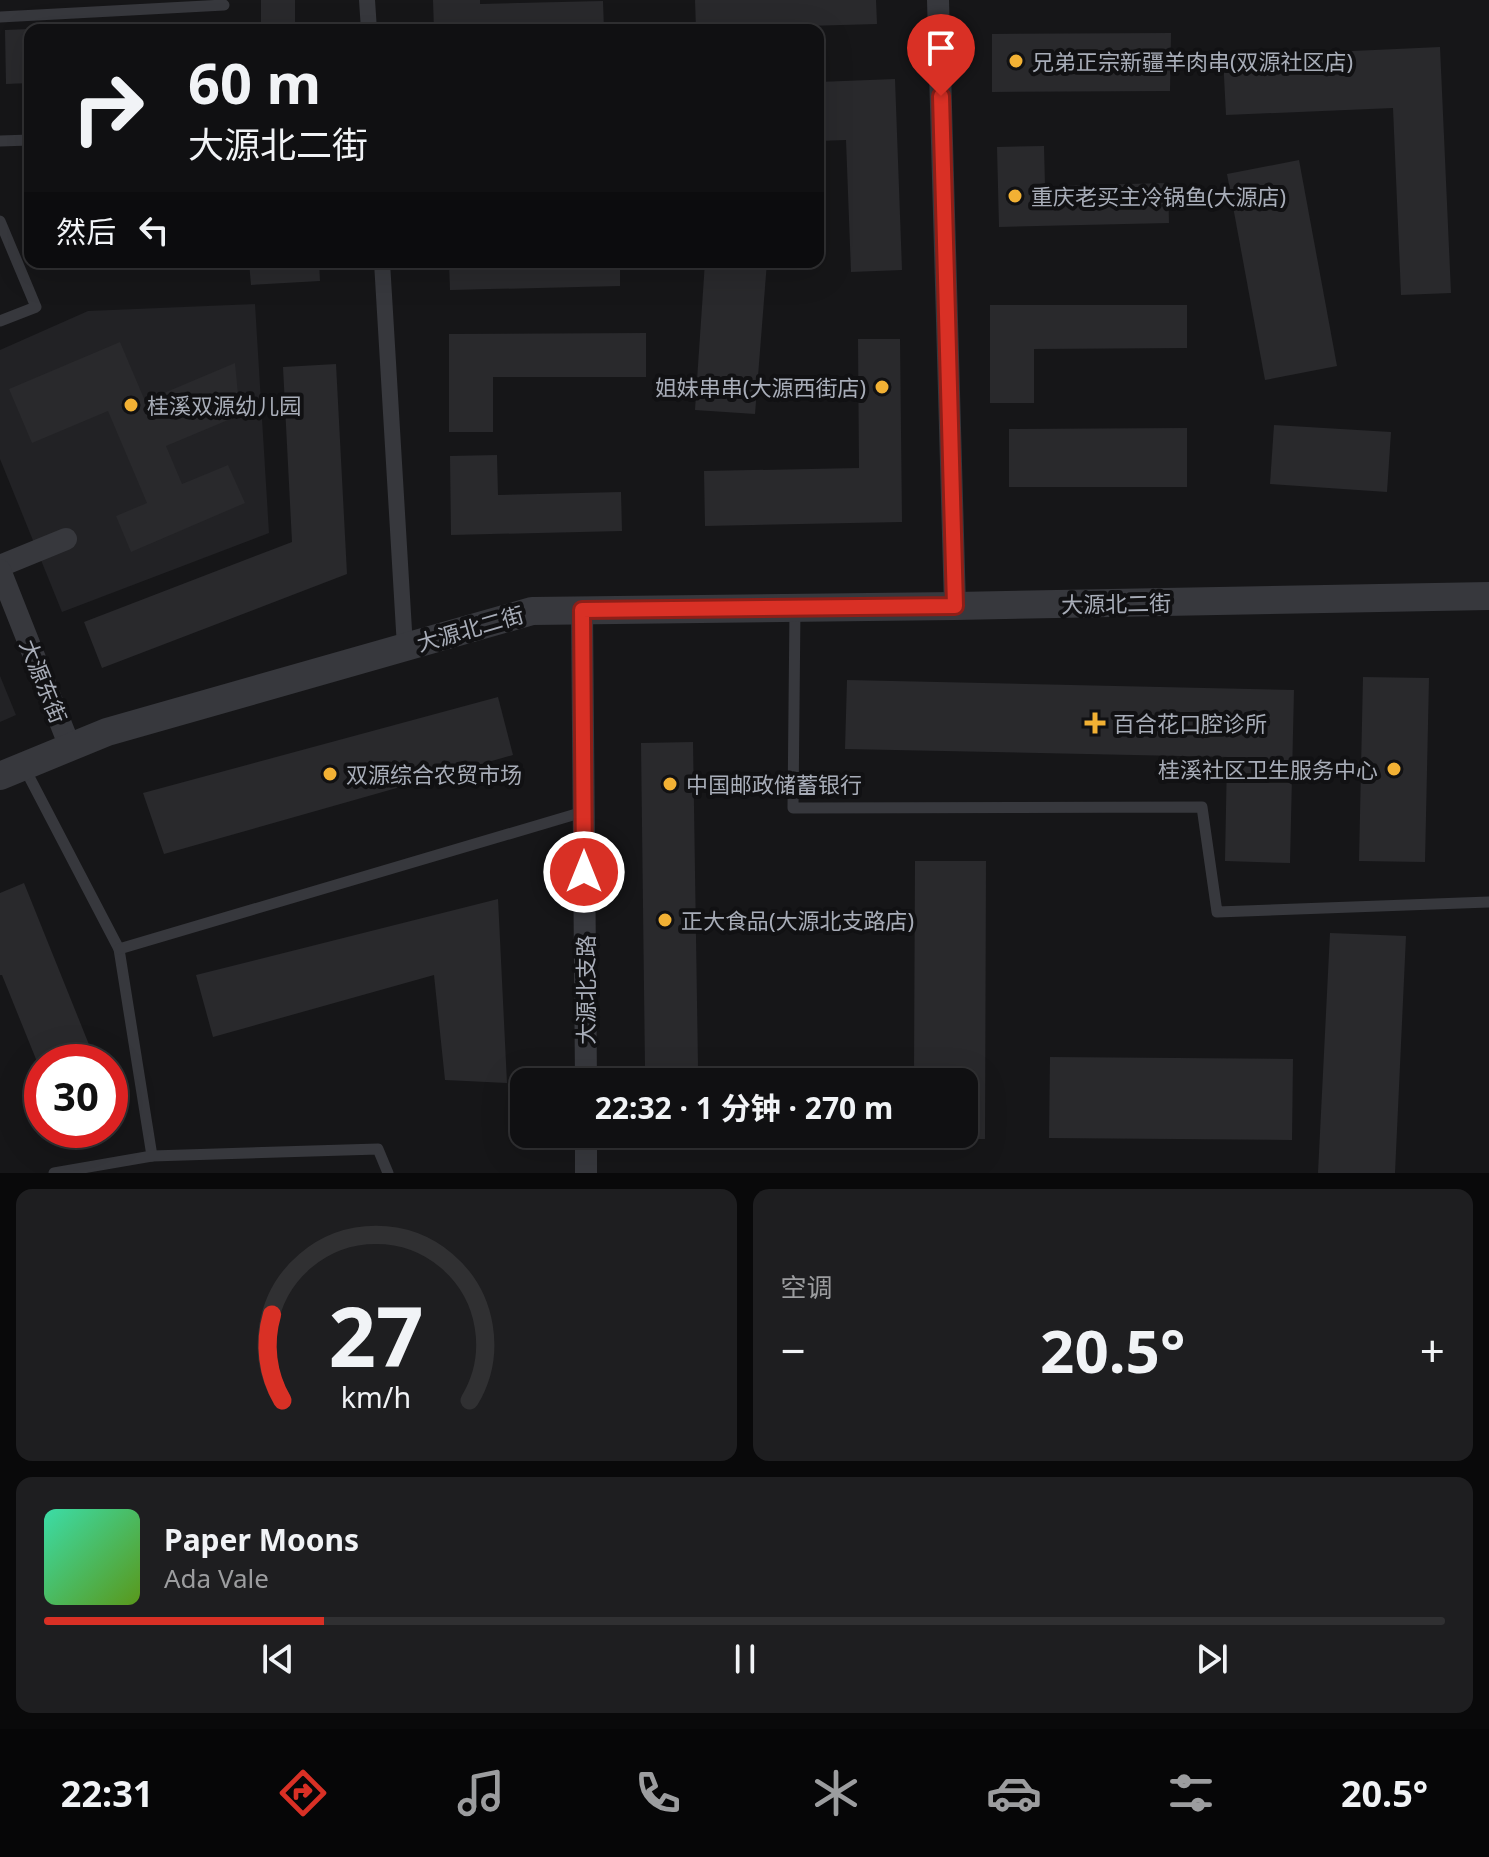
<!DOCTYPE html>
<html lang="zh">
<head>
<meta charset="utf-8">
<style>
  :root { --surface:#101012; --page:#1e1e20; --text:#f1f3f6; --muted:#9c9d9f; --line:#303032; --accent:#d93025 }
  body { margin:0; font-family:"Noto Sans","Noto Sans SC",sans-serif; background:var(--page); color:var(--text); height:100vh; display:flex; flex-direction:column; font-size:30px; white-space:nowrap }
  * { box-sizing:border-box; margin:0 }
  p { font-size:26px; color:var(--muted) }
  .icon { flex:none; width:44px; height:44px; fill:none; stroke:currentColor; stroke-width:2; stroke-linecap:round; stroke-linejoin:round }
  .map { position:relative; height:1173px; overflow:hidden }
  .details { display:flex; flex-direction:column; gap:16px; padding:16px; background:#09090a; flex:1 }
  .details>* { flex:none }
  .hud { position:absolute; left:24px; top:24px; width:800px; height:244px; border-radius:16px; box-shadow:0 8px 32px #0002,0 0 0 2px var(--line); background:#101012; color:var(--text); overflow:hidden }
  .speed { position:absolute; left:24px; top:1044px; display:flex; gap:16px; font-size:40px; font-weight:700; text-align:center }
  .speed>* { display:grid; place-content:center; width:104px; height:104px; border-radius:50%; background:var(--surface); box-shadow:0 8px 32px #0002,0 0 0 2px var(--line); line-height:1 }
  .speed .limit { border:12px solid #d22; background:#fff; color:#111 }
  .pin { position:absolute; display:grid; place-items:center; width:68px; height:68px; color:#fff; margin:-82px -34px; border-radius:50% 50% 50% 0; rotate:-45deg; box-shadow:0 0 8px #0007 }
  .pin .icon { rotate:45deg }
  .me { position:absolute; width:88px; margin:-44px; rotate:0deg; stroke-linejoin:round; filter:drop-shadow(0 0 6px #0008) }
  .turn { display:flex; align-items:center; gap:28px; height:168px; padding:0 32px; font-size:36px }
  .turn .icon { width:104px; height:104px; stroke-width:2.5 }
  .turn b { display:block; font-size:56px; line-height:68px }
  .then { display:flex; align-items:center; height:76px; padding:0 32px; background:#0003; gap:16px; font-size:30px }
  .big { font-size:60px; font-weight:700; line-height:1.1 }
  .details .tile { flex:1; display:flex; flex-direction:column; justify-content:center; gap:12px; min-width:0; padding:0 28px; border-radius:16px; background:var(--page) }
  .details .dial { align-items:center; gap:0 }
  .dial svg { height:208px; overflow:visible; fill:none; stroke:var(--line); stroke-width:7; stroke-linecap:round; text-anchor:middle }
  .dial text { fill:var(--text); stroke:none }
  .song { display:flex; align-items:center; gap:24px }
  .cover { width:96px; height:96px; border-radius:12px; background:linear-gradient(135deg,hsl(160 70% 55%),hsl(90 70% 35%)) }
  .played { height:8px; border-radius:4px; background:linear-gradient(90deg,var(--accent) 20%,var(--line) 20%) }
  .keys { display:flex; justify-content:space-around; direction:ltr }
  .heat { display:flex; justify-content:space-between; align-items:center; font-size:44px; direction:ltr }
  .details .tiles { flex:1; display:grid; gap:16px; grid-template-columns:1fr 1fr }
  .tile:last-child { grid-column:span 2 }
  .trip { position:absolute; left:510px; top:1068px; width:468px; height:80px; border-radius:16px; background:var(--surface); box-shadow:0 8px 32px #0002,0 0 0 2px var(--line); font-weight:700; line-height:80px; text-align:center }
  .tab-bar { display:flex; height:128px; justify-content:space-around; align-items:center; background:#060607; color:var(--muted) }
  .tab-bar .icon { width:56px; height:56px }
  .tab-bar .active { color:var(--accent) }
  .tab-bar b { font-size:36px; color:var(--text) }
  .map>svg:first-child { display:block }
</style>
</head>
<body>
<div class="map">
<svg width="1489" height="1173" viewBox="0 0 1489 1173">
  <rect width="100%" height="100%" fill="#161618"/>
  <g fill="#222225">
    <path d="M255,304L269,533L62,612L0,459V350L88,311Z"/>
    <path d="M0,676L16,715L0,722Z"/>
  </g>
  <g fill="#29292c">
    <path d="M261,0H295V30H89V27L261,23Z"/>
    <path d="M433,0H480V4L603,1L604,30H434Z"/>
    <path d="M695,0H876L877,24L696,29Z"/>
    <path d="M30,29V83L6,84L5,30Z"/>
    <path d="M1171,33L1170,91L992,92V34Z"/>
    <path d="M1440,47L1451,293L1401,295L1393,108L1226,115L1223,57Z"/>
    <path d="M895,79L902,270L851,272L846,140L818,141V82Z"/>
    <path d="M1044,146L1045,186L1168,183L1169,223L999,227L997,147Z"/>
    <path d="M1299,160L1337,366L1265,380L1227,174Z"/>
    <path d="M249,262H319L320,281L251,285Z"/>
    <path d="M449,262H620V286L450,290Z"/>
    <path d="M705,262H767L755,414L695,410Z"/>
    <path d="M990,305H1187V348L1034,349V403H990Z"/>
    <path d="M646,333V377H493V432H449V334Z"/>
    <path d="M858,339H900L902,522L705,526L704,471L859,468Z"/>
    <path d="M120,342L145,401L235,363L240,415L166,446L182,484L228,465L245,503L131,552L116,516L147,503L108,411L32,443L9,389Z"/>
    <path d="M336,364L347,574L102,668L84,622L292,542L283,367Z"/>
    <path d="M1274,425L1391,432L1387,492L1270,484Z"/>
    <path d="M1187,428V487H1009V429Z"/>
    <path d="M497,455L498,495L621,492L622,531L451,535L450,456Z"/>
    <path d="M1363,677L1429,678L1425,862L1359,861Z"/>
    <path d="M847,680L1294,690L1290,863L1225,861L1227,757L845,749Z"/>
    <path d="M498,697L513,755L164,854L143,793Z"/>
    <path d="M693,742L698,1067L645,1068L641,743Z"/>
    <path d="M915,861H986L985,1139H789V1134H964V1082H789V1074H914Z"/>
    <path d="M24,883L96,1062H42V1074L2,975H0V893Z"/>
    <path d="M498,899L507,1083L445,1080L434,975L213,1037L196,975Z"/>
    <path d="M1330,933L1406,936L1395,1173H1318Z"/>
    <path d="M1050,1057L1293,1059L1292,1140L1049,1138Z"/>
  </g>
  <g fill="none" stroke-linecap="round" stroke-linejoin="round">
    <g stroke="#37383d" stroke-width="11">
      <path d="M0,17L224,5"/>
      <path d="M0,141L30,140"/>
      <path d="M0,221L36,307L0,321"/>
      <path d="M795,608L793,808L1202,807L1217,912L1489,902"/>
      <path d="M24,767L119,949L152,1156"/>
      <path d="M119,949L583,812"/>
      <path d="M54,1173L152,1156L378,1149L388,1173"/>
    </g>
    <g stroke="#37383d" stroke-width="16">
      <path d="M367,0L369,30"/>
      <path d="M382,262L405,647"/>
    </g>
    <g stroke="#37383d" stroke-width="22">
      <path d="M938,0L955,606"/>
      <path d="M0,566L66,539"/>
      <path d="M0,570L70,747"/>
      <path d="M582,610L586,1082"/>
      <path d="M586,1134V1173"/>
    </g>
    <path stroke="#37383d" stroke-width="28" d="M0,776L107,732L532,611L955,606L1489,596"/>
  </g>
  <g fill="none" stroke-linecap="round" stroke-linejoin="round">
    <g stroke="#8d1f18" stroke-width="20">
      <path id="route" d="M584,872L582,610L955,606L941,96"/>
    </g>
    <use href="#route" stroke="#d93025" stroke-width="14"/>
  </g>
  <g fill="#f2b134" stroke="#111113" stroke-width="3">
    <circle cx="1016" cy="61" r="8"/>
    <circle cx="1015" cy="196" r="8"/>
    <circle cx="882" cy="387" r="8"/>
    <circle cx="131" cy="405" r="8"/>
    <path d="M1091 711h8v8h8v8h-8v8h-8v-8h-8v-8h8z"/>
    <circle cx="1394" cy="769" r="8"/>
    <circle cx="330" cy="774" r="8"/>
    <circle cx="670" cy="784" r="8"/>
    <circle cx="665" cy="920" r="8"/>
  </g>
  <g text-anchor="middle" dominant-baseline="central" stroke-width="8" stroke-linejoin="round" paint-order="stroke">
    <g font-size="22" fill="#a8adb8" stroke="#111113" text-anchor="start">
      <text x="1032" y="61">兄弟正宗新疆羊肉串(双源社区店)</text>
      <text x="1031" y="196">重庆老买主冷锅鱼(大源店)</text>
      <text x="866" y="387" text-anchor="end">姐妹串串(大源西街店)</text>
      <text x="147" y="405">桂溪双源幼儿园</text>
      <text x="1113" y="723">百合花口腔诊所</text>
      <text x="1378" y="769" text-anchor="end">桂溪社区卫生服务中心</text>
      <text x="346" y="774">双源综合农贸市场</text>
      <text x="686" y="784">中国邮政储蓄银行</text>
      <text x="681" y="920">正大食品(大源北支路店)</text>
    </g>
    <g font-size="22" fill="#a8adb8" stroke="#111113">
      <text transform="translate(1116 603) rotate(-1)">大源北二街</text>
      <text transform="translate(470 628) rotate(-16)">大源北二街</text>
      <text transform="translate(44 681) rotate(68)">大源东街</text>
      <text transform="translate(585 990) rotate(-90)">大源北支路</text>
    </g>
  </g>
</svg>
<div class="speed"><div class="limit">30</div></div>
<div class="pin" style="left:941px;top:96px;background:#d93025"><svg class="icon" aria-label="arrive" viewBox="0 0 24 24"><path d="M6 21V4h12l-3 4 3 4H6"/></svg></div>
<svg class="me" style="left:584px;top:872px" viewBox="-20 -20 40 40"><circle r="17" fill="#d93025" stroke="#fff" stroke-width="3"/><path d="M0-11L8 9 0 5-8 9z" fill="#fff"/></svg>
<div class="trip">22:32 · 1 分钟 · 270 m</div>
<div class="hud">
<div class="turn"><svg class="icon" aria-label="right" viewBox="0 0 24 24"><path d="M7 20v-9h11M14 6l5 5-5 5"/></svg><div><b>60 m</b>大源北二街</div></div>
<div class="then">然后<svg class="icon" aria-label="left" viewBox="0 0 24 24"><path d="M17 20v-9H6M10 6l-5 5 5 5"/></svg></div>
</div>
</div>
<section class="details">
<div class="tiles">
<div class="tile dial"><svg viewBox="0 0 100 80">
<path d="M14 69A42 42 0 1 1 86 69"/>
<path d="M14 69A42 42 0 0 1 10 36" stroke="#d93025"/>
<text x="50" y="56" font-size="32" font-weight="700">27</text>
<text x="50" y="72" font-size="11">km/h</text>
</svg></div>
<div class="tile"><p>空调</p>
<div class="heat"><a>−</a><b class="big">20.5°</b><a>+</a></div>
</div>
<div class="tile">
<div class="song"><i class="cover"></i><div><b>Paper Moons</b><p>Ada Vale</p></div></div>
<div class="played"></div>
<div class="keys"><svg class="icon" aria-label="previous" viewBox="0 0 24 24"><path d="M18 5L8 12l10 7zM5 5v14"/></svg><svg class="icon" aria-label="pause" viewBox="0 0 24 24"><path d="M8 5v14M16 5v14"/></svg><svg class="icon" aria-label="next" viewBox="0 0 24 24"><path d="M6 5l10 7-10 7zM19 5v14"/></svg></div>
</div>
</div>
</section>
<nav class="tab-bar">
<b>22:31</b>
<svg class="icon active" aria-label="directions" viewBox="0 0 24 24"><path d="M12 3l9 9-9 9-9-9zM9 14v-3h6M13 9l2 2-2 2"/></svg>
<svg class="icon" aria-label="music" viewBox="0 0 24 24"><path d="M9 18V5l10-2v13"/><circle cx="6" cy="18" r="3"/><circle cx="16" cy="16" r="3"/></svg>
<svg class="icon" aria-label="phone" viewBox="0 0 24 24"><path d="M5 4h4l2 5-3 2q2 4 5 5l2-3 5 2v4C11 20 4 13 5 4z"/></svg>
<svg class="icon" aria-label="climate" viewBox="0 0 24 24"><path d="M12 3v18M4 7l16 10M4 17L20 7"/></svg>
<svg class="icon" aria-label="car" viewBox="0 0 24 24"><path d="M5 17H2v-5l4-1 3-4h7l3 4 3 1v5h-3M9 17h6M6 11h13"/><circle cx="7" cy="17" r="2"/><circle cx="17" cy="17" r="2"/></svg>
<svg class="icon" aria-label="filters" viewBox="0 0 24 24"><path d="M4 7h16M4 17h16"/><circle cx="9" cy="7" r="2"/><circle cx="15" cy="17" r="2"/></svg>
<b>20.5°</b>
</nav>
</body>
</html>
